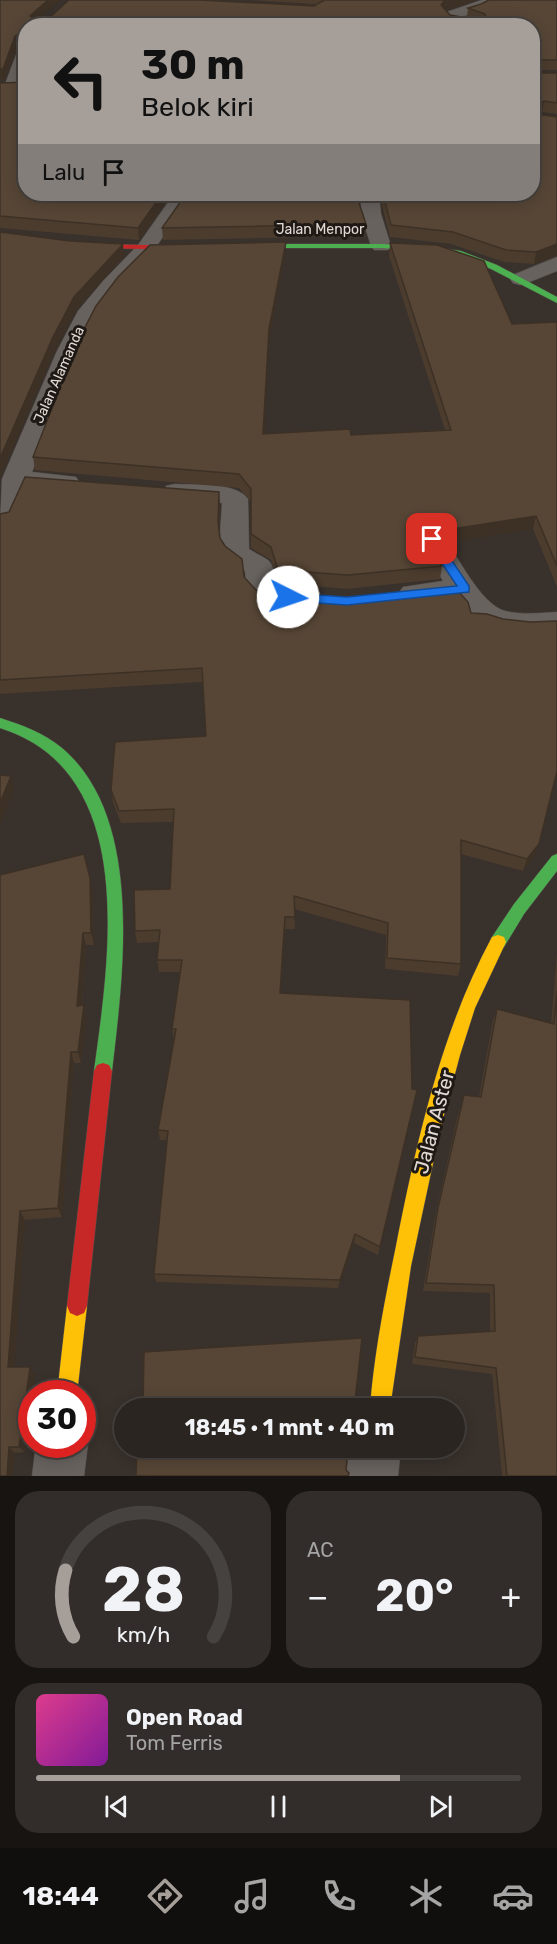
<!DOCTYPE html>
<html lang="id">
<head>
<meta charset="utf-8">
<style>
  :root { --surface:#2a2521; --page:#322d2a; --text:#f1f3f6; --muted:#a5a5a5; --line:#46423f; --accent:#a59e99 }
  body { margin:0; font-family:Rubik,sans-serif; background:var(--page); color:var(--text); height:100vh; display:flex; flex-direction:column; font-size:22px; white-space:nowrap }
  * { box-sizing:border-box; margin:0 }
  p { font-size:20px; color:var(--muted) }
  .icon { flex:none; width:33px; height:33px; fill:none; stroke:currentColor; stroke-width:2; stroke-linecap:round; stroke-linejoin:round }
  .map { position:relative; height:1476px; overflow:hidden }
  .drawer { display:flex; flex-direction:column; gap:15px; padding:15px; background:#171412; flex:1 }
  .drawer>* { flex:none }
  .guide { position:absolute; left:18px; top:18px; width:522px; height:183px; border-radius:24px; box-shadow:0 3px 15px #0003,0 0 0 2px var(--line); background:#a59e99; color:#111; overflow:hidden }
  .speed { position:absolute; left:18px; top:1380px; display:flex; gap:12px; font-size:30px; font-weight:700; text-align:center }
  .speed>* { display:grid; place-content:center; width:78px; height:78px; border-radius:50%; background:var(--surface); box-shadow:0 3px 15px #0003,0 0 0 2px var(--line); line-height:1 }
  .speed .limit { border:9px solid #d22; background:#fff; color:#111 }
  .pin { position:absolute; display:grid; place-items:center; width:51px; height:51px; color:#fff; margin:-26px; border-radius:12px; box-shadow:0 3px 9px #0006 }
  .me { position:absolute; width:66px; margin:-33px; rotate:94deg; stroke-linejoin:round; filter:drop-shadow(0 0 4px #0008) }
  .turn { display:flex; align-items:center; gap:21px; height:126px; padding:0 24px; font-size:27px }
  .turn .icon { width:78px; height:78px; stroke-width:2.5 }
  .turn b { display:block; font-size:42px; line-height:51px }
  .then { display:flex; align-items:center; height:57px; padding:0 24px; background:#0003; gap:12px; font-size:22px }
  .big { font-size:45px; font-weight:700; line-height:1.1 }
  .drawer .card { flex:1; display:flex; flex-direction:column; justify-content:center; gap:9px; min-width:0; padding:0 21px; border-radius:24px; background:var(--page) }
  .drawer .dial { align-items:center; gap:0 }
  .dial svg { height:156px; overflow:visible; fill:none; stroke:var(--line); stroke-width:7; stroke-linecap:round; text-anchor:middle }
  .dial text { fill:var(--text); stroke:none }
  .song { display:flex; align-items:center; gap:18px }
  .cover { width:72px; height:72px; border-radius:9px; background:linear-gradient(135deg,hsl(330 70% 55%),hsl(290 70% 35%)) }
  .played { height:6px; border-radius:3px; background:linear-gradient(90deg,var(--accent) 75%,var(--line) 75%) }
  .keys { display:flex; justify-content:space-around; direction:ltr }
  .heat { display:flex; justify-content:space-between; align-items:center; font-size:33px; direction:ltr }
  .drawer .tiles { flex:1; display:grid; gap:15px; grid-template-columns:1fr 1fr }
  .card:last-child { grid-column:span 2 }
  .trip { position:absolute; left:114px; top:1398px; width:351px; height:60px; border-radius:30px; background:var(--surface); box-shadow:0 3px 15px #0003,0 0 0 2px var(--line); font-weight:700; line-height:60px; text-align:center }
  .tabs { display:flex; height:96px; justify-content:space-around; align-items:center; background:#110f0d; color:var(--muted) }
  .tabs .icon { width:42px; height:42px }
  .tabs .active { color:var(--accent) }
  .tabs b { font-size:27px; color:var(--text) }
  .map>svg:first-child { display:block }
</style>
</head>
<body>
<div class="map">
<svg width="557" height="1476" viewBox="0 0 557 1476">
  <rect width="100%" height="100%" fill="#38312c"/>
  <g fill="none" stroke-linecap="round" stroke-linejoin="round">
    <g stroke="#554f4b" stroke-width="1">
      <g id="street">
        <path d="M482,0H500L479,12L460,17L483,26C468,26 452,28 442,16L444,13Z"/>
        <path d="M26,43V70L20,87L12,92L6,90L4,87L19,47Z"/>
        <path d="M174,194H192L152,253L118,288L96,317L79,351L32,472L76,477L80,483L76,489L67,491L26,488L10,524L0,526L2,479L57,351L78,311L104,280L138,245Z"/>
        <path d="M361,194H379L381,214L391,246L388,250H374L371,246L361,214Z"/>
        <path d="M557,257V271L527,283L520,285L513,283L510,279L513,275Z"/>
        <path d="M175,484C194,485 237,482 248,499L249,549C271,563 272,556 276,585L318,591L323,598L318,605C302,609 261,609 250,594C245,588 246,578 245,571C212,555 221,536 222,503L166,498L162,492L166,486Z"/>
        <path d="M432,530L442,533C456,554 481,605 505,611C522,615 540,613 557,612V632C515,634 482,636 455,600L413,604L403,601L398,594L403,587L443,581L418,539L422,533Z"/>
        <path d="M82,1431L88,1444L84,1476H32L36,1444H82Z"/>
        <path d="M349,1448H401L398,1476H346Z"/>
      </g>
    </g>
    <g stroke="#554f4b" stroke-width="1">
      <g id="fast">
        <path d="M238,244H381L436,247L461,251L497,265L557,297V303L491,269L456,255L436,251L381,248H238Z"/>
        <path d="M0,718C22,725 44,733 62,748C145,818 123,976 112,1071L109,1077L103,1079L97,1077L94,1071C109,959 140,772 0,728Z"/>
        <path d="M557,854V871L524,914L504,947L498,949L492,947L490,942L492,937L514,904L552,856Z"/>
      </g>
    </g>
    <g stroke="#554f4b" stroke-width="1">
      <g id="slow">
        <path d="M498,935L504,937L506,942L475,1008L460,1055L441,1126L411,1266L390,1408H370C374,1354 385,1299 396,1246C417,1140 441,1032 492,937Z"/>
        <path d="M77,1296L84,1299L87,1306L77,1394H57L67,1306L70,1299Z"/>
      </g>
    </g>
    <g stroke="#554f4b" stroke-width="1">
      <g id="jam">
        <path d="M0,234L96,244L193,246L197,248L193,250L96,248L0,238Z"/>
        <path d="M103,1063L109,1065L112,1071L87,1306L84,1313L77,1316L70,1313L67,1306L94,1071L97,1065Z"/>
      </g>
    </g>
    <use href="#street" fill="#67625e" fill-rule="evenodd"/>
    <use href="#fast" fill="#4caf50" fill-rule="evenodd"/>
    <use href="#slow" fill="#ffc107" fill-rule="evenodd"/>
    <use href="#jam" fill="#c62828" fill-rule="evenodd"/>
  </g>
  <g fill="#4b3c2e">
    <path d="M0,0L40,18L314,6L316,5L314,4L250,0H475L446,10L450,15L469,18L467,17L468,8L557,0V70H532V26L26,41L17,46L4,80Z"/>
    <path d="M532,73H557V114L542,112L538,114L557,117V256L534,264L504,262L451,244L390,237L379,194H532Z"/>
    <path d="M0,83L26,194H172L139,240L0,228Z"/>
    <path d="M359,203L366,224L365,236L163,240L162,228Z"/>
    <path d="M390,243L512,324L557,322V587L533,529L450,542L443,531L431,528L421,532L442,566L440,579L347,589L278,583L271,560L251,548V502L239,488L35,470L33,457L285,254L269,341L264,434L351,435L445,430L389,256Z"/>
    <path d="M220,505L219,529L220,538L244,577L256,590L471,613L503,619L530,622L535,856L523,871L461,854V964L458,976L385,969L386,935L294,909L295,929H285L281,993L412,1089L417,1090L378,1255L354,1243L338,1288L156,1282L154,1274L167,1140H160L158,1130L174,1040L172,1029L180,972H159L157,960L158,942L137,943L135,931L170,889L173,822L121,823L113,803L111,790L206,736L202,682L0,694V514Z"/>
    <path d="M0,875L93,890L94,945H86L82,1006L84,1005L87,1017L81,1063H74L62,1217L25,1220L14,1367L35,1374L32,1394V1401L25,1452L15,1453L13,1476H0Z"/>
    <path d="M557,952V1476H502L492,1374L412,1364L415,1343L418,1336L490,1332V1293L423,1291L435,1217L456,1122L464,1095L479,1097L493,1020L497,1009L551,1023Z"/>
  </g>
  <g fill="#3d3126">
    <path d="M48,0H60L32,26L30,16Z"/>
    <path d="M448,0H475L443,11L441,5L444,1Z"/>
    <path d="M25,31L26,41L17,46L4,80H0V69L15,36Z"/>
    <path d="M544,101L542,112L532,118L534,107Z"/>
    <path d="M162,194H172L139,240L138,228Z"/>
    <path d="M286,242L285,254L269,341L264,448L263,434L269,329Z"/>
    <path d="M123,244L124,256L76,310L55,350L0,478V458L53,337L74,297Z"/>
    <path d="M557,244V256L534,264L536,252Z"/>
    <path d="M219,492L220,505L218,535V522Z"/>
    <path d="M433,515L431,528L421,531L416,540L418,527L423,518Z"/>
    <path d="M536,516L533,529L450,542L452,529Z"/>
    <path d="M11,776L14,789L0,826V803Z"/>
    <path d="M539,844L535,856L523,871L527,859Z"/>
    <path d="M90,878L93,890L94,945L91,933Z"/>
    <path d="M285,917V929L280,1004V993Z"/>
    <path d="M83,933L86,945L81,1017L77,1006Z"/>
    <path d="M84,1005L87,1017L81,1063L78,1052Z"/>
    <path d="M71,1052L74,1063L62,1217L58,1208Z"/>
    <path d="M20,1211L25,1220L14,1374L8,1367Z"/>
    <path d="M355,1234L354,1243L338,1288L340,1280Z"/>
    <path d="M30,1367L35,1374L32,1394V1401L25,1452L19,1447Z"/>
    <path d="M9,1447L15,1453L13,1476H7Z"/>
  </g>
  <g fill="#574636" stroke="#3d3126" stroke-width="1.5">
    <path d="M0,0H48L30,16L33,18H49L69,0H199L314,6L323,1L322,0H448L444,1L441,5L450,15L467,18H486L485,14L468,8L481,4L489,0H557V60H532V26H26V41L25,31L15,36L3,69H0Z"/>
    <path d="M532,73H557V103L544,101L534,107L537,114L557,117V244L536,252L506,250L453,232L391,225L383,194H532Z"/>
    <path d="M26,82V194H162L138,228L0,216V83Z"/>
    <path d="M186,194H359V203L366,224L162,228Z"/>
    <path d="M0,232L70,241L123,244L74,297L53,337L0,458Z"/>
    <path d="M286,242L269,329L263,434L350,429L351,435L451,430L390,243L437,245L484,261L512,324L557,322V566L536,516L452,529L445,518L433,515L423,518L418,527L442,566L348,575L278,570L271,547L251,534V489L239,474L33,457L79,339L96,306L118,277L150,245Z"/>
    <path d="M25,477L219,492L218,522L220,538L225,546L242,559L244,577L256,590L348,600L456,589L468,602L471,613L487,614L503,619L530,622L557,621V771L539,844L527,859L461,840V964L387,958L388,923L294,896L295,917H285L280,993L410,1000L412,1089L417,1090L380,1247L355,1234L340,1280L154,1274L168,1131L158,1130L176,1029H172L182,960H157L160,930L135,931L134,890L170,889L174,809L119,811L111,790L115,742L206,736L202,668L0,680V514L9,512Z"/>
    <path d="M0,775L11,776L0,803Z"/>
    <path d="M84,854L90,878L91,933H83L77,1006L84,1005L78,1052H71L58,1208L20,1211L8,1367H30L19,1447H9L7,1476H0V875Z"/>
    <path d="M557,991V1476H507L496,1368L415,1357L418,1336L495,1331L494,1285L426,1283L438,1208L464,1095L481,1097L497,1009L554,1024Z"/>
    <path d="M362,1338L355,1401L357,1403H367L366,1408H143L144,1352Z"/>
    <path d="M137,1448H348L346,1470L349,1473L348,1476H136Z"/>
  </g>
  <path fill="#1a73e8" stroke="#114b97" stroke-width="1.5" d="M432,535L436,537L469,586V592L347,605L288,601L282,597L288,593L347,597L457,586L426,539Z"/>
  <g text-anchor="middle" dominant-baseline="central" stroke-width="6" stroke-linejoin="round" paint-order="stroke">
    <g font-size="14" fill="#e0d8d3" stroke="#1f1915">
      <text x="320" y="229">Jalan Menpor</text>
      <text transform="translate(59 375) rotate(-66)">Jalan Alamanda</text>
    </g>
    <g font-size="20" fill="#e0d8d3" stroke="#1f1915">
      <text transform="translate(434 1122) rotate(-75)">Jalan Aster</text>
    </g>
  </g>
</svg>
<div class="speed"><div class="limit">30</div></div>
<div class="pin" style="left:432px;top:539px;background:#d93025"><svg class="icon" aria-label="arrive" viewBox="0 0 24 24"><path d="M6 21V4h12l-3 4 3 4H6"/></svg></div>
<svg class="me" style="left:288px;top:597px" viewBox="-20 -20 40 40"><circle r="19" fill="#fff"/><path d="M0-13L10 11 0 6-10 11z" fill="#1a73e8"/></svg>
<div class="trip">18:45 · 1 mnt · 40 m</div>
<div class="guide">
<div class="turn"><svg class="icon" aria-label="left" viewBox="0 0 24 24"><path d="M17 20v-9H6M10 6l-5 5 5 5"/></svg><div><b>30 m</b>Belok kiri</div></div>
<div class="then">Lalu<svg class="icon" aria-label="arrive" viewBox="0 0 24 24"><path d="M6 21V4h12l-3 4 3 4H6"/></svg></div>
</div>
</div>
<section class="drawer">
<div class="tiles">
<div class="card dial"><svg viewBox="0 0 100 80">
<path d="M14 69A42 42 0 1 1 86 69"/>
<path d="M14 69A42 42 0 0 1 10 35" stroke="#a59e99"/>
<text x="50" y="56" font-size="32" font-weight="700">28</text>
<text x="50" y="72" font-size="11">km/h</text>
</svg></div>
<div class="card"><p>AC</p>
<div class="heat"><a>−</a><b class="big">20°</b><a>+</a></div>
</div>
<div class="card">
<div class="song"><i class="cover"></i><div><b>Open Road</b><p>Tom Ferris</p></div></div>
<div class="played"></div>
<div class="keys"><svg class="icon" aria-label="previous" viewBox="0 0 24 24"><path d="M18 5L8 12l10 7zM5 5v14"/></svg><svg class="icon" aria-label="pause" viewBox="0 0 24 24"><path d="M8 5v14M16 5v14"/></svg><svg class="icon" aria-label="next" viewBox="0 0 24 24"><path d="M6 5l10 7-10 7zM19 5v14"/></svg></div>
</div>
</div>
</section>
<nav class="tabs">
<b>18:44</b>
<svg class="icon active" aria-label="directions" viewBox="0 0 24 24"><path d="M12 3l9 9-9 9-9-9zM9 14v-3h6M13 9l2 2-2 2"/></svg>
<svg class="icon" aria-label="music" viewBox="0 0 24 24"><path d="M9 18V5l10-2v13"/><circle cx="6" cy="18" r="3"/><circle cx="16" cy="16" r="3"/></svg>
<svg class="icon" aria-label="phone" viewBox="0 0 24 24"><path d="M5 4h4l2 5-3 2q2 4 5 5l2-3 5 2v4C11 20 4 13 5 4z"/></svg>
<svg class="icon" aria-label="climate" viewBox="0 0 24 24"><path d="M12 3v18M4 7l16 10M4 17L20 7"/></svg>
<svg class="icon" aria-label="car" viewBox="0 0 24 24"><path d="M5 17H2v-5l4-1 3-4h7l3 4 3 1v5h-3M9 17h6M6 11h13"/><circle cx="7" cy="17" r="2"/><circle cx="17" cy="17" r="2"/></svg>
</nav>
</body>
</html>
